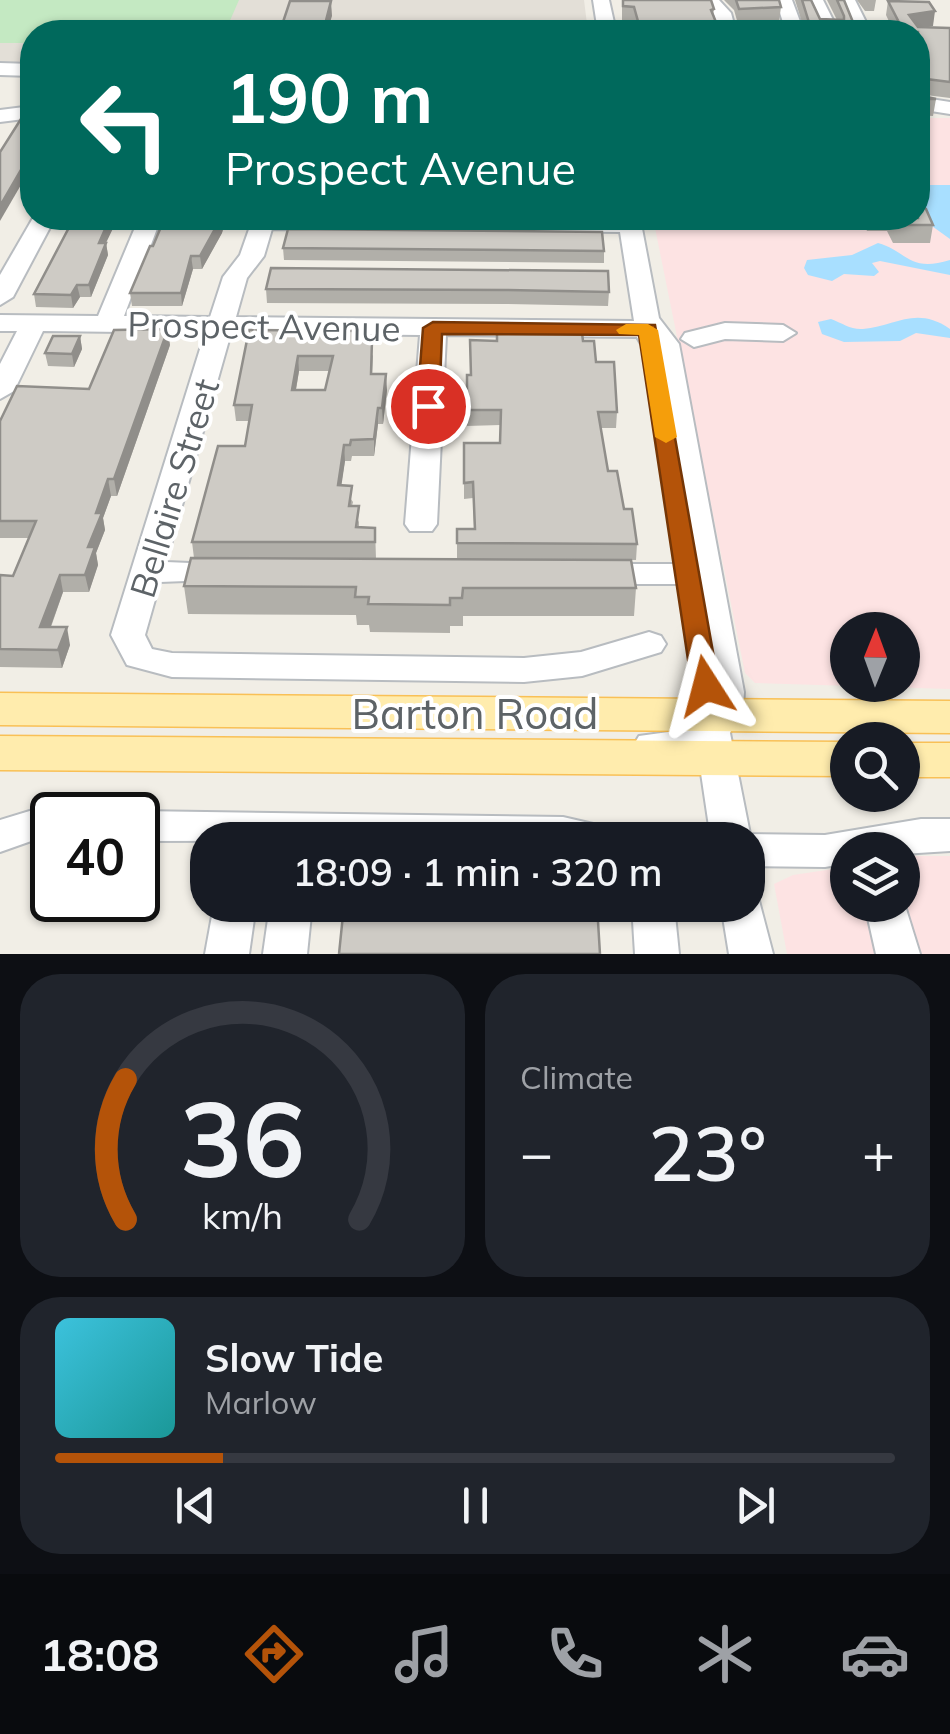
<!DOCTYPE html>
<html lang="en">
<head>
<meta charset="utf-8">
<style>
  :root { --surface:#171b24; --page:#20242c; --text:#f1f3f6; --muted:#9ea1a6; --line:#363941; --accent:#b45309 }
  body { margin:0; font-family:Mulish,sans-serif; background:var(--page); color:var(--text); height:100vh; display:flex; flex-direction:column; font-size:38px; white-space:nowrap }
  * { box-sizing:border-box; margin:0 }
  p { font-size:32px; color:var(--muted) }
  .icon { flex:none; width:55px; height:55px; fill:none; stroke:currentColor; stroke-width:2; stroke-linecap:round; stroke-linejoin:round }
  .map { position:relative; height:954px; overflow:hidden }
  .sheet { display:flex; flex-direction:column; gap:20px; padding:20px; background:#0d0f14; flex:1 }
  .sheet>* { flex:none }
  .hud { position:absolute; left:20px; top:20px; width:910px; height:210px; border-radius:40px; box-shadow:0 2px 8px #0004; background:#00695c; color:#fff; overflow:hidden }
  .needle { width:65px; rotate:1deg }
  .buttons { position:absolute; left:830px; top:612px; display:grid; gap:20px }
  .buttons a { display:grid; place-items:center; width:90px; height:90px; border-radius:50%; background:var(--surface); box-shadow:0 2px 8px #0004; font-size:50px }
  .speed { position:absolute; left:30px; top:792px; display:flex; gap:20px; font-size:50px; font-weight:700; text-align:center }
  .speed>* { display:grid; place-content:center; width:130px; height:130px; border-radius:50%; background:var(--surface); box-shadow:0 2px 8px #0004; line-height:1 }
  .speed .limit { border:5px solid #111; border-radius:15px; background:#fff; color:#111 }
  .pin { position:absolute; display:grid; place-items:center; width:85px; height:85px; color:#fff; margin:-42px; border:5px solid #fff; border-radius:50%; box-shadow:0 2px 10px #0007 }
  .me { position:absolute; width:110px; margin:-55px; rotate:351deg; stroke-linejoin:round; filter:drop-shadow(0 0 8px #0008) }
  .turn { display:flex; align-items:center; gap:35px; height:210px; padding:0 40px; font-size:45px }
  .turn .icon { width:130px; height:130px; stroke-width:2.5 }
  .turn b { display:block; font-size:70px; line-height:85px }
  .big { font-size:75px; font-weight:600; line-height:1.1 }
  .sheet .widget { flex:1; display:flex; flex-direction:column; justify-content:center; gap:15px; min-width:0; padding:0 35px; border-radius:40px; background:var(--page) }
  .sheet .dial { align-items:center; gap:0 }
  .dial svg { height:260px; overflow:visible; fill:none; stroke:var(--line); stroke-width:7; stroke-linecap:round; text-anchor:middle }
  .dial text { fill:var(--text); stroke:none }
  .song { display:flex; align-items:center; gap:30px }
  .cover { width:120px; height:120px; border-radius:15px; background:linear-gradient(135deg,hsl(190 70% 55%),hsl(180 70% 35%)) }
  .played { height:10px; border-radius:5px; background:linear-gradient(90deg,var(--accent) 20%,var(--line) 20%) }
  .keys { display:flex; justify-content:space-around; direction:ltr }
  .heat { display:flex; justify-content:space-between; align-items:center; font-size:55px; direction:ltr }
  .sheet .tiles { flex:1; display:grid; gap:20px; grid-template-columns:1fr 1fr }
  .widget:last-child { grid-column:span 2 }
  .trip { position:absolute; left:190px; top:822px; width:575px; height:100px; border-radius:40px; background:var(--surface); box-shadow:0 2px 8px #0004; font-weight:600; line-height:100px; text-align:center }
  .tab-bar { display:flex; height:160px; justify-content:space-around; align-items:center; background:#090b0e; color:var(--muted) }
  .tab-bar .icon { width:70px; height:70px }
  .tab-bar .selected { color:var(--accent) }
  .tab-bar b { font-size:45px; color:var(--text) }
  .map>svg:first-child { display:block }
</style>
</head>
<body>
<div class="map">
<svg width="950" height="954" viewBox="0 0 950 954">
  <rect width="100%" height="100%" fill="#f1eee6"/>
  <path fill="#e3dfd7" d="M0,0H584L588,32H32V65H0Z"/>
  <g fill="#fde3e3" fill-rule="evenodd">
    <path d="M918,118H950V689L755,683L745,673L653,218H918ZM848,630H902V685H848Z"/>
    <path d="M903,856H950V954H787L774,884L793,875L847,867L848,905H902Z"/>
  </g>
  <path fill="#c4e9c2" d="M0,0H239L225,32H32V43H0Z"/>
  <g fill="#a8dfff">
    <path d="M918,185H950V239L918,216Z"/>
    <path d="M878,243C907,251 909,273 950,260V275L880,261L872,263L879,272L874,276L844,274L832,281L808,275L804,268L807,260L852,255Z"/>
    <path d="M831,319C842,323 851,330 863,329C895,327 915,305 950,329V338L916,333L900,341L844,342L822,334L818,322Z"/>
  </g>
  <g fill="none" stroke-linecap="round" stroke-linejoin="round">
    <g stroke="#b8bcc0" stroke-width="4">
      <g id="minor">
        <path d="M593,0H609L615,27L629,28L632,32H598Z"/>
        <path d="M702,0H719L731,13L736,32H718L714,14Z"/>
        <path d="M776,0H792L804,32H786Z"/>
        <path d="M807,0H823L839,32H821Z"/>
        <path d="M839,0H855L871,32H853Z"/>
        <path d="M0,63L32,64V76L0,75Z"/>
        <path d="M918,97L950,102V114L918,109Z"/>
        <path d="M32,106V118L0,122V110Z"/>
        <path d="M33,218H55L13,297L0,305V275Z"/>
        <path d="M139,218H161L124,316L210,317L223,277L240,255L253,218H640L659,318L679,344L744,692L743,707L730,733L750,834L825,835L921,819H950V851L902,854V850H848V863L825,867L748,866V840H711L698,753L666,759L639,756L633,746L639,736L683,730L700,719L708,692L691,584H592L580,581L576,574L580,567L592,564H688L653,345L641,344L637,337L446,335L437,524L432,531H410L405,524L420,335L231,333L166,562L238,565L242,572L238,579L160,582L145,635L152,649L172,653L524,658L581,652L649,632L661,636L666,644L661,652L582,676L524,682L172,677L127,665L111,635L205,333L43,331L14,391L0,399V364L17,331H0V315L98,316ZM272,229L620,232L634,321L236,317L247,278L264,256Z"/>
        <path d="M725,323L783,325L796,333L783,341L725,339L694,347L681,339L685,333Z"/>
        <path d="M33,810L66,814L52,815V840H34L0,852V820Z"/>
        <path d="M138,811L563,817L615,829L621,840L138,841V815H124Z"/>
        <path d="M748,890L757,893L773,954H729L721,905H748Z"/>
        <path d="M902,896L920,954H876L865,905H902Z"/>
        <path d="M214,905H256L249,954H205Z"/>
        <path d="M270,905H312L307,954H263Z"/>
        <path d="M632,905H674L679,954H635Z"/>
      </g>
    </g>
    <g stroke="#f9c056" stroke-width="3">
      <g id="major">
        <path d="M0,693L950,701V733L0,725Z"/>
        <path d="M0,736L848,742V776L0,770Z"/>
        <rect x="902" y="743" width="48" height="34"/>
      </g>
    </g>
    <use href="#minor" fill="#fff" fill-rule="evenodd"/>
    <use href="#major" fill="#ffecad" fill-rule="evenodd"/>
  </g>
  <g fill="#b1afa9" fill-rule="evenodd">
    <path d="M622,0H711L714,9L713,16L720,32H636L633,22L622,21Z"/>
    <path d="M724,0H779L781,7L779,22L738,24L734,10Z"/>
    <path d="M795,0H811L820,19L837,20L827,0H844L857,32H805Z"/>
    <path d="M857,0H876L874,11H865Z"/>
    <path d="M888,1L933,26L926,27L950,28V98L918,94L936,99L933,116L918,115V32H894L886,15Z"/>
    <path d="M170,218H226L222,233L202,269H193L182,306H132L130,293Z"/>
    <path d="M861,218H918L933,225L930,243H893L887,231H867Z"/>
    <path d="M106,243L108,255L91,297H80L73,308L36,307L34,294Z"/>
    <path d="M283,248L604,251V263L284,260Z"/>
    <path d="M271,268L609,292L608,306L505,304L267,303L266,289Z"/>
    <path d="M249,330L363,340L373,356L372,374L387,390L383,424H378L374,456H352L351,461H345L341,485L353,502L352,506L359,522V527L375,528L376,559H457V529H474L473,498L464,499V443H500V425L467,426V375H471L470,340L583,341L596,362L617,412L616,428H601L608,471L637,544L636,560H631L636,588L634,616H463V626H450V633L370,632L369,625H357L356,615L188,614L184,586L194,558L192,542L245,446L249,421H236L234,405ZM299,371H329L325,390H296Z"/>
    <path d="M80,336L82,349L74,367L48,366L45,353Z"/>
    <path d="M170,345L117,496H111L103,518L105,530L96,553L98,565L89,592H63L51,627L70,645L62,668L0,667V575L13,576L29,538H0V421L89,389Z"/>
  </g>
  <g fill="#908e8a">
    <path d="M331,1L332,16L327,32H323Z"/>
    <path d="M935,11L933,26L907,30L909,15Z"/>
    <path d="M32,151V166L0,221V206Z"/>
    <path d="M110,218H118L106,243L108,255L91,297L89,285L99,243Z"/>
    <path d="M221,218H226L222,233L202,269L200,256Z"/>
    <path d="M191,256L193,269L182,306L181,293Z"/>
    <path d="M77,285L80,297L73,308L71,295Z"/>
    <path d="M168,329L170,345L117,496L114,479Z"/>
    <path d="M80,336L82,349L74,367L72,354Z"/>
    <path d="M298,356L299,371L293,406L292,390Z"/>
    <path d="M386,374L387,390L383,424L382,408Z"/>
    <path d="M378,408V424L374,456V439Z"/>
    <path d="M344,445L345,461L339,502L338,485Z"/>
    <path d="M108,479L111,496L103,518L105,530L96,553L98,565L89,592L85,575L88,547L96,513Z"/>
    <path d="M60,575L63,592L44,645L40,627Z"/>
    <path d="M67,627L70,645L62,668L58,650Z"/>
  </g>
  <g fill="#cecbc5" stroke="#908e8a" stroke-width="2.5" fill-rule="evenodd">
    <path d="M623,0H711L714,9L711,10L720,32H641L634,7L623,6Z"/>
    <path d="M736,0H779L781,7L739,9Z"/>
    <path d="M802,0H811L820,19L844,20V16L837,0H844L857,32H812Z"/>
    <path d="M290,1H331L323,32L280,31Z"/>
    <path d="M888,1L929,2L935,11L909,15L918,27L950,28V82L918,78V95L936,99H918V32H904Z"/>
    <path d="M32,108V151L0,206V152L26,111Z"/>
    <path d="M918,202L926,209L933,225H896L892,218H918Z"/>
    <path d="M74,218H110L99,243H106L89,285H77L71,295L34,294Z"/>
    <path d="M170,218H221L200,256H191L181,293H130L150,246H153L163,222H168Z"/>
    <path d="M288,229L602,232L604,251L283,248Z"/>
    <path d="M271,268L608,271L609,292L505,290L266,289Z"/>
    <path d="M168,329L114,479H108L96,513H102L88,547H95L85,575H60L40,627H67L58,650L0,649V575L13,576L36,521H0V421L17,386L89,389L114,330Z"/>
    <path d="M249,330L363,331L361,340H372L371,374H386L382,408H378L374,439L351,440L350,445H344L338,485L352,486L349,506H359L356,527L375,528V542H192L218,446H245L252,405H234ZM298,356H333L325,390H292Z"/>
    <path d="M497,333H582L583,341H594L596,362H614L617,412H598L608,471H617L624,509H632L637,544L457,543V529H475L473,482L464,483V443H500L501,410H467V375H471L470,340L497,341Z"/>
    <path d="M53,336H80L72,354L45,353Z"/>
    <path d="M191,558L631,560L636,588H463L462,598H450V605L368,604L369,597H355L356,587L184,586Z"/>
    <path d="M344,905H597L600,954H339Z"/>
  </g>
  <path fill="#b45309" stroke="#753606" stroke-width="2.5" d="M433,322L655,325L719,686L715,692H696L692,686L639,335L442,334L439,406L428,413L417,406L423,328Z"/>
  <path fill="#f59e0b" d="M648,324L658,330L677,437L666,443L655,437L639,335L619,334L616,330L626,324Z"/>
  <g text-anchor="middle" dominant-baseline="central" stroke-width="8" stroke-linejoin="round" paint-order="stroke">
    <g font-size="35" fill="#5d6367" stroke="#fff">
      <text transform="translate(264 326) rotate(1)">Prospect Avenue</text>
      <text transform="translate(174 488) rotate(-73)">Bellaire Street</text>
    </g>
    <g font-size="42" fill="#5d6367" stroke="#fff">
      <text x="475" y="713">Barton Road</text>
    </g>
  </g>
</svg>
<div class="buttons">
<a><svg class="needle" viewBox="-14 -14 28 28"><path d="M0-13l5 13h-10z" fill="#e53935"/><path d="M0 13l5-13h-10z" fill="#9ea1a6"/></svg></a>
<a><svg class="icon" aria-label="search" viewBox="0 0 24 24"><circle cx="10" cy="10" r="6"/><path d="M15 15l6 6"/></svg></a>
<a><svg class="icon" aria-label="layers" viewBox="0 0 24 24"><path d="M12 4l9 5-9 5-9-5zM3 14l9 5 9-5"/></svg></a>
</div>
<div class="speed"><div class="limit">40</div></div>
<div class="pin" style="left:428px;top:406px;background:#d93025"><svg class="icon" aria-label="arrive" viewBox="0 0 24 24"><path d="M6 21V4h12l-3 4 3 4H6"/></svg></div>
<svg class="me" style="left:706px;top:686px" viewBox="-20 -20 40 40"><path d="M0-17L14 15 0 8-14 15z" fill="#b45309" stroke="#fff" stroke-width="4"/></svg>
<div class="trip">18:09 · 1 min · 320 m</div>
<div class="hud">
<div class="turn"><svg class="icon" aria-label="left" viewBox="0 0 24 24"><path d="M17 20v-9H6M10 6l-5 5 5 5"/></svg><div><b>190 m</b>Prospect Avenue</div></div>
</div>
</div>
<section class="sheet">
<div class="tiles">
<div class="widget dial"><svg viewBox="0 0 100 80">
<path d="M14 69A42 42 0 1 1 86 69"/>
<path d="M14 69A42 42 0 0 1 14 26" stroke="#b45309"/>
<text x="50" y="56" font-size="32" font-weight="700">36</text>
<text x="50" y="72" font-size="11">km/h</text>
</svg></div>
<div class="widget"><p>Climate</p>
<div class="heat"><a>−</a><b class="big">23°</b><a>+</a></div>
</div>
<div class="widget">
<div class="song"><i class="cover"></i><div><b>Slow Tide</b><p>Marlow</p></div></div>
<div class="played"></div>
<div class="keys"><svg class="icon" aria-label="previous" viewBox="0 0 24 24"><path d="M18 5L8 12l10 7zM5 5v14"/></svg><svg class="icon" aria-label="pause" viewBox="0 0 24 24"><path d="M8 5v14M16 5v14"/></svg><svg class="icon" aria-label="next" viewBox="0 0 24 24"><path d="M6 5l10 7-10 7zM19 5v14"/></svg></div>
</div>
</div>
</section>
<nav class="tab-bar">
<b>18:08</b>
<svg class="icon selected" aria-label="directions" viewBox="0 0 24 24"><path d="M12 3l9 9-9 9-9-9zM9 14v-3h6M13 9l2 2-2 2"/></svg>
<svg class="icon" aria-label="music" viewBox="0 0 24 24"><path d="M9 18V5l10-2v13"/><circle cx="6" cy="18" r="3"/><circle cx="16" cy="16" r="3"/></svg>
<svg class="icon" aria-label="phone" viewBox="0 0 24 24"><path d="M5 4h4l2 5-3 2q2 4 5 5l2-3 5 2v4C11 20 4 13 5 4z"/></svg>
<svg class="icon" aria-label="climate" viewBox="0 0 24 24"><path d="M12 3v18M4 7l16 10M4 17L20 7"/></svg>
<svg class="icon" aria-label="car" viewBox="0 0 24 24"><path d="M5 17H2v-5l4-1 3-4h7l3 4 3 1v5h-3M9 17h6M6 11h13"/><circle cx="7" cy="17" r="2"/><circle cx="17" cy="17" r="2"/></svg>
</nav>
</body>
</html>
